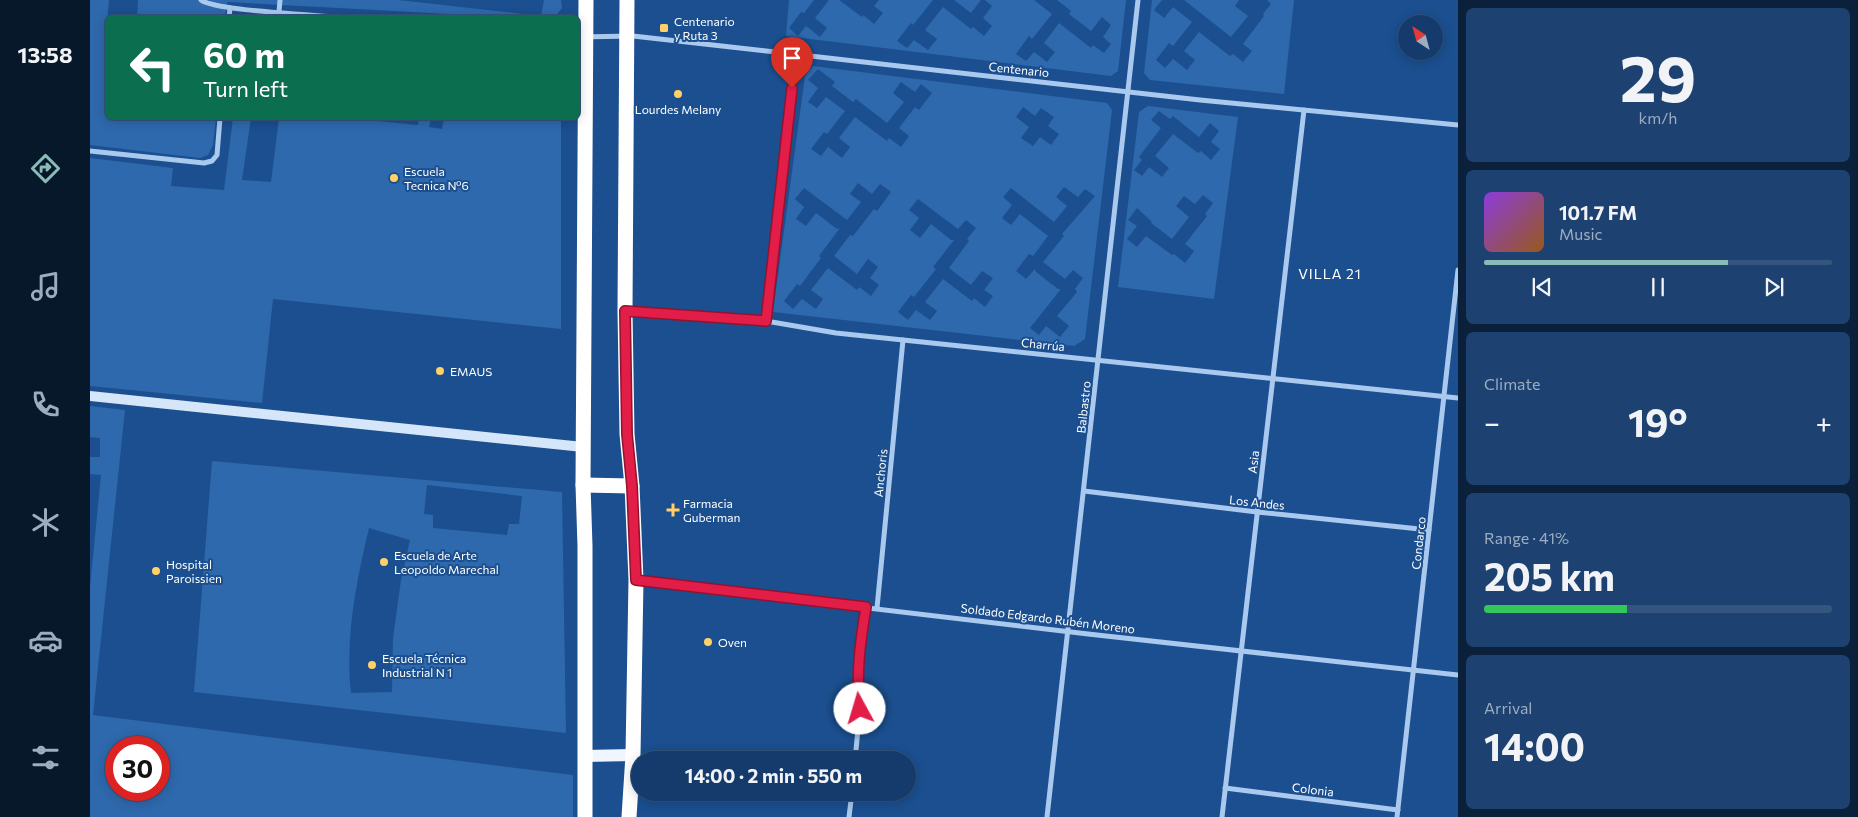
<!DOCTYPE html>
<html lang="en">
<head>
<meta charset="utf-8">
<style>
  :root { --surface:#143b6b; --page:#1d4271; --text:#f1f3f6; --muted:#9dadc1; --line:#33557e; --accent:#8bbbb9 }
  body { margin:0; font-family:Commissioner,sans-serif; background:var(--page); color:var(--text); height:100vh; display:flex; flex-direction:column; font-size:19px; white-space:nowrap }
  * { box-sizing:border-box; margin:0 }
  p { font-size:16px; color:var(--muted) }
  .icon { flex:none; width:28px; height:28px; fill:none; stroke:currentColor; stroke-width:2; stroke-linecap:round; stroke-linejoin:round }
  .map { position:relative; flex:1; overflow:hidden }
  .side { display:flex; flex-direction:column; gap:8px; padding:8px; background:#0b203b; width:400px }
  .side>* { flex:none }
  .top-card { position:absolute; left:15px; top:15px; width:475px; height:105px; border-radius:8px; box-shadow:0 2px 12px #0003,0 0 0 1px var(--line); background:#0b6e4f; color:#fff; overflow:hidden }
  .needle { width:32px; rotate:324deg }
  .tools { position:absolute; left:1308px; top:15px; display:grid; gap:10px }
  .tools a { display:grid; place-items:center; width:45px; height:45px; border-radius:50%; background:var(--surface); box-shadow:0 2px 12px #0003,0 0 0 1px var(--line); font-size:25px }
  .speed { position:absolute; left:15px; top:736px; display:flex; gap:10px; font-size:25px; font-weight:700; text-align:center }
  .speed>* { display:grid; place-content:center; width:65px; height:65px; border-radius:50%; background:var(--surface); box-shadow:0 2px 12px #0003,0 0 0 1px var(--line); line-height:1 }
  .speed .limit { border:8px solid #d22; background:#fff; color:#111 }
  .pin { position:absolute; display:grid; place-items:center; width:42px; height:42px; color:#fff; margin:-51px -21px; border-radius:50% 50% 50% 0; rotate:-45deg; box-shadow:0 0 5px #0007 }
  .pin .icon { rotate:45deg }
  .me { position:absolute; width:55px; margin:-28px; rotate:354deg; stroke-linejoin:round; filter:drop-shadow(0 0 4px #0008) }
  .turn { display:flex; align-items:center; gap:18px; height:105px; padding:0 15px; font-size:22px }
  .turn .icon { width:65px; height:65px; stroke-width:2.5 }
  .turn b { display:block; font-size:35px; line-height:42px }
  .big { font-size:38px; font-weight:700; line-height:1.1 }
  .side .card { flex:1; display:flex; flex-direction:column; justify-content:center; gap:8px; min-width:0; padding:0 18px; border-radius:8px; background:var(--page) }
  .side .dial { align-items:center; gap:0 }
  .dial b { font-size:65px; line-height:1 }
  .song { display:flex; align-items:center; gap:15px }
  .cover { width:60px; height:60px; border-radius:8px; background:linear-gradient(135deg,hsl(270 70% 55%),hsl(30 70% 35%)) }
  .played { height:5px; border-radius:2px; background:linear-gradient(90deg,var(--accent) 70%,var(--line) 70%) }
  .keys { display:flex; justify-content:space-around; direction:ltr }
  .heat { display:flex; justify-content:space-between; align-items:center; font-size:28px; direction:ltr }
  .charge { height:8px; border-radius:4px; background:linear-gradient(90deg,#34c759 41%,var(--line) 0) }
  .trip { position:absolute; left:541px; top:751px; width:285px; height:50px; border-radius:25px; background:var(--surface); box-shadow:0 2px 12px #0003,0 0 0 1px var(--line); font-weight:700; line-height:50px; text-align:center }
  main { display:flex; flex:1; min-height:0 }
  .dock { display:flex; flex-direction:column; width:90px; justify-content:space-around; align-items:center; background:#08182b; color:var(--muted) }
  .dock .icon { width:35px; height:35px }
  .dock .selected { color:var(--accent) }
  .dock b { font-size:22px; color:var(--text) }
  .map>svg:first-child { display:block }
</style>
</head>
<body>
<main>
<nav class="dock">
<b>13:58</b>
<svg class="icon selected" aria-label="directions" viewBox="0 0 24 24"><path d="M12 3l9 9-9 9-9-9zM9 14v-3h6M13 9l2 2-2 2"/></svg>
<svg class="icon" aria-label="music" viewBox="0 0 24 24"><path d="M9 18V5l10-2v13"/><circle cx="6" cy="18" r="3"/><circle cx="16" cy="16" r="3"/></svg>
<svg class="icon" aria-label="phone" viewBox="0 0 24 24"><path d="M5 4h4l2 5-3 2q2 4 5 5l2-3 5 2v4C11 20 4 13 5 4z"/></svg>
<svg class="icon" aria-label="climate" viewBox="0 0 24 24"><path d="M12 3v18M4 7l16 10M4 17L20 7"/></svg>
<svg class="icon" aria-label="car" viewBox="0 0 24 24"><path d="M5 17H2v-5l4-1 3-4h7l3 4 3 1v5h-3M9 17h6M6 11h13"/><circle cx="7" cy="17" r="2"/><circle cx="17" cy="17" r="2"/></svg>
<svg class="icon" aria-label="filters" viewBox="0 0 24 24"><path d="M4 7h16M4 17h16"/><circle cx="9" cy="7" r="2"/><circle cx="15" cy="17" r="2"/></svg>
</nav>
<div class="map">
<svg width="1368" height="817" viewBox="0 0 1368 817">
  <rect width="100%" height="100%" fill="#1b4f8f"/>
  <g fill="#2e69ad" fill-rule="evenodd">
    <path d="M0,0H19L17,22L18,118H126L123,145L118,155L110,158L0,145Z"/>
    <path d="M48,0H308L451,16L454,0H471L472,8L465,17L434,18L137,2L135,17L47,18Z"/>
    <path d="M699,0H724L714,13L711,12L699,28L708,36L716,26L730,37L737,28L725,18L739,0H749L772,17L773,15L784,24L793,13L784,6L789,0H843L823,25L821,23L807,41L817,48L824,40L838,50L847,39L835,30L853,7L881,29L883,27L894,36L902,26L893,18L902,6L895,0H944L962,14L942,39L939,36L926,54L936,61L944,52L957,62L965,52L954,43L969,23L1001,48L1003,45L1014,53L1021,44L1013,37L1021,25L1012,17L1001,31L979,14L981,11L967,0H1036L1028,71L1021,76L696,36Z"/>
    <path d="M864,0H891L881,13Z"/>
    <path d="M1062,0H1072L1064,10L1074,18L1083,7L1102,22L1083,46L1079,43L1066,60L1075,68L1083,59L1097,70L1105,60L1094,51L1109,32L1140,56L1143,54L1153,62L1162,51L1153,44L1174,16L1173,14L1181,4L1177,0H1204L1194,94L1060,80L1054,73Z"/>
    <path d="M1094,0H1149L1145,6L1158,16L1141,37Z"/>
    <path d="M723,66L1017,103L1022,110L995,339L984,346L683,312L715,76ZM728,69L745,82L742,86L763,102L766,99L797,123L814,102L803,93L811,82L825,92L831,84L842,93L829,110L825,107L809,128L819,136L811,147L799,138L797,141L765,117L749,138L760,147L752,158L738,147L731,156L721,149L734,132L737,134L755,111L736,97L727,108L718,102L728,88L718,80ZM933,107L945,116L951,108L964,117L958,126L969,134L961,145L950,137L943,146L931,138L939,127L926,117ZM768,183L782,194L790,184L801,192L787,211L784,209L763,236L760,235L744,256L767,274L778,259L788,267L780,278L789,285L781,296L769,287L767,290L738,268L721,290L733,299L726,309L712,299L703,309L694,301L707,284L710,286L731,258L729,256L750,228L747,229L726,213L716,226L706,219L714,207L705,199L714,188L757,220L771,202L760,194ZM974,187L988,197L995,189L1005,196L972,234L974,236L953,262L975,279L983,270L993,278L985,289L987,292L967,316L979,326L970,337L956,326L949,335L940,328L971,289H968L946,272L945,269L936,279L926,271L939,254L943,256L958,236L930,214L921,225L912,218L922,205L913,197L921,188L964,222L977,206L966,197ZM828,199L868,229L876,220L886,228L877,239L879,241L859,268L881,285L892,271L903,278L894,290L903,296L895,307L884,298L882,301L853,279L835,302L847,311L840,320L826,310L818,320L808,312L821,295L824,297L846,269L843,267L864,240H861L841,224L830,238L820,230L829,218L819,210Z"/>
    <path d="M1058,106L1148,117L1124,299L1028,287L1049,112ZM1069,111L1080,119L1083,116L1109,137L1120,123L1129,131L1121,142L1130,149L1121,160L1111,151L1108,153L1083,134L1065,156L1079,168L1072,177L1059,167L1052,176L1044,170L1052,160L1049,157L1071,128L1061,120ZM1113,195L1123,203L1115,214L1117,216L1095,244L1104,251L1095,263L1084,254L1082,255L1056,236L1047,247L1037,239L1047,226L1038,220L1047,208L1062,222L1061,223L1082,239L1099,217L1086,206L1094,196L1105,204Z"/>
    <path d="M143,118H161L152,180L181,182L189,118H267V119L328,125L329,118H341L339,127L352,129L354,118H471V329L183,299L172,403L0,386V158L83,168L81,186L134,190Z"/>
    <path d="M0,406L35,410L3,715L483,775V817H0V587L11,475L0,474V457H10V438L0,437ZM26,748H69V790H26Z"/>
    <path d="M122,461L472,492L476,733L104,692ZM337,485L432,496L429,524H419L417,535L343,528V515L334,514ZM279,528L320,540L311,580L303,638L302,692L261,693C255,638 266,582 279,528Z"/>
  </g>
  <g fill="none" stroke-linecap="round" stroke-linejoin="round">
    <g stroke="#a9c9ee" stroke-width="5">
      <path d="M111,0C125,11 230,15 254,18"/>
      <path d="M189,12L190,0"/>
      <path d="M139,18L140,8"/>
      <path d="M488,37L543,36L1110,100L1368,125"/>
      <path d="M0,151L114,163L122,161L127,155L130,118"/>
      <path d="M536,311L676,321L746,333L813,340L1368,398"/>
      <path d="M676,321L706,54"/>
      <path d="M994,491L1167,512L1339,530"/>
      <path d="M549,581L998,634L1368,675"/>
      <path d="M787,608L813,340"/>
      <path d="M765,760L770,709L767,665L776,607"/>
      <path d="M1135,788L1308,810"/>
      <path d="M759,817L762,792"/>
      <path d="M957,817L1048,0"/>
      <path d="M1132,817L1214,110"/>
      <path d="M1307,817L1368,270"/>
    </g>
    <path stroke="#d6e6fa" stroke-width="10" d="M0,396L493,447"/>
    <path stroke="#f0f6ff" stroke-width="12" d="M494,756L543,755"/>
    <g stroke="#fff" stroke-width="15">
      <path d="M537,0L535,311L537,434L542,486L546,580L543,755L539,817"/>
      <path d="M493,485L542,486"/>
      <path d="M495,817V546L493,485L496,0"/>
    </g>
  </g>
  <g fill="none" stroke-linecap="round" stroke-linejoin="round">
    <g stroke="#92132f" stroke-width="12">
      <path id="route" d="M702,88L676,321L535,311L537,434L542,486L546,580L776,607C770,643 766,672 770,709"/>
    </g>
    <use href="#route" stroke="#e11d48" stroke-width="9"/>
  </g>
  <g fill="#ffd166" stroke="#1b4f8f" stroke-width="2">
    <rect x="569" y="23" width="10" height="10" rx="2.5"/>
    <circle cx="588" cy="94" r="5"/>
    <circle cx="304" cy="178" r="5"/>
    <circle cx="350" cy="371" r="5"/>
    <path d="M580.5 502.5h5v5h5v5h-5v5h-5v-5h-5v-5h5z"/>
    <circle cx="294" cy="562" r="5"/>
    <circle cx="66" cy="571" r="5"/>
    <circle cx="618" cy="642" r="5"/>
    <circle cx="282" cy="665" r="5"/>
  </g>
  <g text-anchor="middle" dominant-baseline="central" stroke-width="4" stroke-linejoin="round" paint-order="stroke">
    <g font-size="12" fill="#fff" stroke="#1b4f8f" text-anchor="start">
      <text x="584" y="21">Centenario<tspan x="584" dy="14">y Ruta 3</tspan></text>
      <text x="588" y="109" text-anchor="middle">Lourdes Melany</text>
      <text x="314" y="171">Escuela<tspan x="314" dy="14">Tecnica Nº6</tspan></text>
      <text x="360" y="371">EMAUS</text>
      <text x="593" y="503">Farmacia<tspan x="593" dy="14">Guberman</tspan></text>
      <text x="304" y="555">Escuela de Arte<tspan x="304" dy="14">Leopoldo Marechal</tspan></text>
      <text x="76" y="564">Hospital<tspan x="76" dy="14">Paroissien</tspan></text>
      <text x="628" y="642">Oven</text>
      <text x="292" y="658">Escuela Técnica<tspan x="292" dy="14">Industrial N 1</tspan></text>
    </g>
    <g font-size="12" fill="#fff" stroke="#1b4f8f">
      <text transform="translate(929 69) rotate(6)">Centenario</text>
      <text transform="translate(953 344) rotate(6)">Charrúa</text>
      <text transform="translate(993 407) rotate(-84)">Balbastro</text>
      <text transform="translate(1163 462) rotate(-83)">Asia</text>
      <text transform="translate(790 473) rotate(-84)">Anchoris</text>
      <text transform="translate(1167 502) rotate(6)">Los Andes</text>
      <text transform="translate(1328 543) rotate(-84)">Condarco</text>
      <text transform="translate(958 618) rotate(7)">Soldado Edgardo Rubén Moreno</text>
      <text transform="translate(1223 789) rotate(7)">Colonia</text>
    </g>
    <g font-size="14" letter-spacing="1" fill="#fff" stroke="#1b4f8f">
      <text x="1240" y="273">VILLA 21</text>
    </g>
  </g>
</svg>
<div class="tools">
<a><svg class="needle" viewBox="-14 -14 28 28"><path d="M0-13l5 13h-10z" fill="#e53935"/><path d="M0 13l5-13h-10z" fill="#9dadc1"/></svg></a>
</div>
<div class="speed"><div class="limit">30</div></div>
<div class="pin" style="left:702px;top:88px;background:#d93025"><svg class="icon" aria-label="arrive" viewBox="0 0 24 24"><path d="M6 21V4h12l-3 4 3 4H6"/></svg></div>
<svg class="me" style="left:770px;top:709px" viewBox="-20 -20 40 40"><circle r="19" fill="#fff"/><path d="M0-13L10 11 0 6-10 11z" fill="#e11d48"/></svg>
<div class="trip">14:00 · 2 min · 550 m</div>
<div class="top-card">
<div class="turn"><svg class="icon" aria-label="left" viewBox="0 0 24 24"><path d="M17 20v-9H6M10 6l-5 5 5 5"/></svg><div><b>60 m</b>Turn left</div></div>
</div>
</div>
<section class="side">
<div class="card dial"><b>29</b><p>km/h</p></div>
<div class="card">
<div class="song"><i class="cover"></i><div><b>101.7 FM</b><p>Music</p></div></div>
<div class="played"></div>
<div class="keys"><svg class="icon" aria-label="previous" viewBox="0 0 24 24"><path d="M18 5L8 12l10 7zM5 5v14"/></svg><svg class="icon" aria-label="pause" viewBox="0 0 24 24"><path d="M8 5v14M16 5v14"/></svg><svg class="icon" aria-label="next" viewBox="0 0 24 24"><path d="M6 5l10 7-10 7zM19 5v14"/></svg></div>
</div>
<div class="card"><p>Climate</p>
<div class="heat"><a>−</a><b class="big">19°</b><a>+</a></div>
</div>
<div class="card"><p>Range · 41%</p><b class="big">205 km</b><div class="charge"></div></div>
<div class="card"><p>Arrival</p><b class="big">14:00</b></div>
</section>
</main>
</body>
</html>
